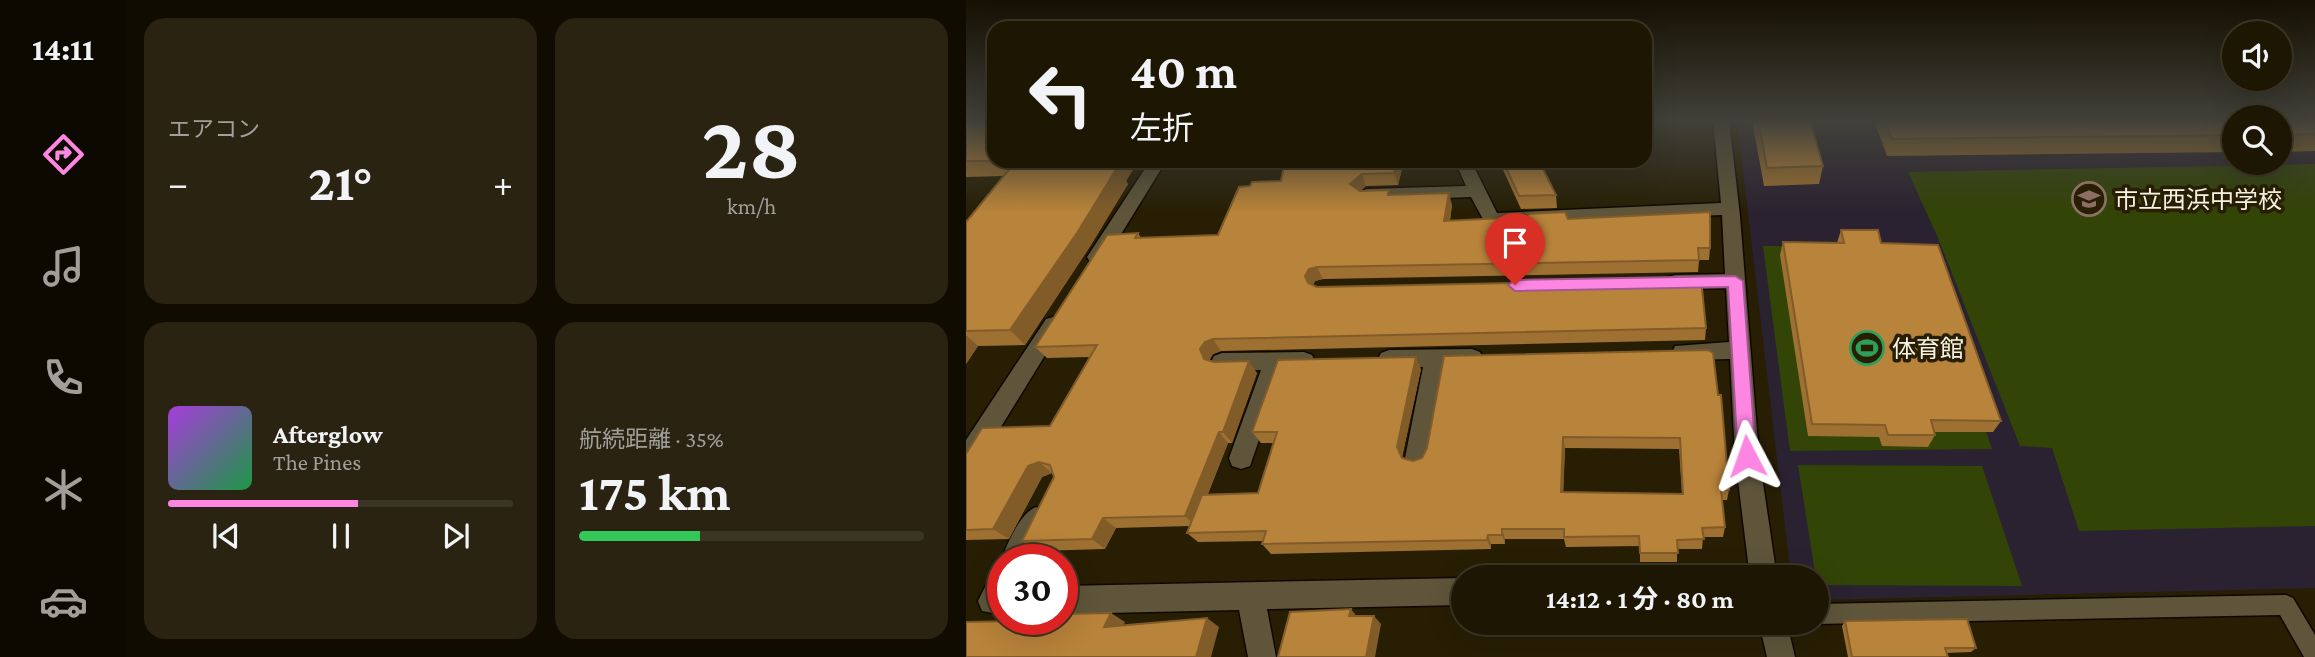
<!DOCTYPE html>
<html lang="ja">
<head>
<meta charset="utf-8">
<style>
  :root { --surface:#1d1603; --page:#2a2312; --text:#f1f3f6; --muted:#a09f9a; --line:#3b3525; --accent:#fd86e2 }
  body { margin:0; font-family:"Crimson Pro","Noto Sans JP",serif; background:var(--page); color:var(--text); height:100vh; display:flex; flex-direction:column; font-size:26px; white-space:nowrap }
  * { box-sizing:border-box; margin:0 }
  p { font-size:23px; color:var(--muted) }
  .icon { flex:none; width:38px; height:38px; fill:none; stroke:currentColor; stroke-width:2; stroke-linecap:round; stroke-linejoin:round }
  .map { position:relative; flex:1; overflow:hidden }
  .drawer { display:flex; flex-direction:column; gap:18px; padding:18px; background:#100c02; width:840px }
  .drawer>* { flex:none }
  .guide { position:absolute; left:21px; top:21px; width:665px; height:147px; border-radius:21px; box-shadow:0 7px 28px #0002,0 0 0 2px var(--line); background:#1d1603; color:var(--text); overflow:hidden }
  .tools { position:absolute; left:1256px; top:21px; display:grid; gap:14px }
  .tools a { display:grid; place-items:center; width:70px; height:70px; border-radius:50%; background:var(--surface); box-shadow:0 7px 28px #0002,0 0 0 2px var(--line); font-size:35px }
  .speed { position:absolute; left:21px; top:544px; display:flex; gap:14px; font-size:35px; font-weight:700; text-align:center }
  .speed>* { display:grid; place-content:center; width:91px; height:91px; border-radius:50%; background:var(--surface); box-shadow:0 7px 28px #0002,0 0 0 2px var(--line); line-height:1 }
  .speed .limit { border:10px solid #d22; background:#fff; color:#111 }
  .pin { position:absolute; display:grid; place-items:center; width:60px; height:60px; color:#fff; margin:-72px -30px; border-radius:50% 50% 50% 0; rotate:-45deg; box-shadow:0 0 7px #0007 }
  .pin .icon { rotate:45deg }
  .me { position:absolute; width:77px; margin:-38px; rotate:356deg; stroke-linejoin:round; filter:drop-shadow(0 0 5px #0008) }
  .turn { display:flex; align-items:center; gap:24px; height:147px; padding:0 28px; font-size:32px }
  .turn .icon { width:91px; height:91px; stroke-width:2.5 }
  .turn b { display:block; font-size:49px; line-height:60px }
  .big { font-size:52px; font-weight:700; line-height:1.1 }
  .drawer .tile { flex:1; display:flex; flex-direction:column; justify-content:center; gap:10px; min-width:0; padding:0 24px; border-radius:21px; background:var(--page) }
  .drawer .dial { align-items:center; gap:0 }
  .dial b { font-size:91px; line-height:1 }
  .song { display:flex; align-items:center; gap:21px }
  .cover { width:84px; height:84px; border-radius:10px; background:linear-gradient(135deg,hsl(280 70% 55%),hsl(140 70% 35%)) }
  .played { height:7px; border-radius:4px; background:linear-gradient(90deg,var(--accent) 55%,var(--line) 55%) }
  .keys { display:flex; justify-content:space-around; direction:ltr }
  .heat { display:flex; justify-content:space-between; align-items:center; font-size:38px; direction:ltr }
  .charge { height:10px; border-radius:5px; background:linear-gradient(90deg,#34c759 35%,var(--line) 0) }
  .drawer .tiles { flex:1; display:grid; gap:18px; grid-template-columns:repeat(2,1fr) }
  .trip { position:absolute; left:485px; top:565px; width:378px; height:70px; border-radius:35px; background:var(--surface); box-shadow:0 7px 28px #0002,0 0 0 2px var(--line); font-weight:700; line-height:70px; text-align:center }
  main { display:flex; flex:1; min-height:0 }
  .tabs { display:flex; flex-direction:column; width:126px; justify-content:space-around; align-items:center; background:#0c0901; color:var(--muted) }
  .tabs .icon { width:49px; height:49px }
  .tabs .selected { color:var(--accent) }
  .tabs b { font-size:32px; color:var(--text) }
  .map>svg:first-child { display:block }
</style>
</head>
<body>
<main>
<nav class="tabs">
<b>14:11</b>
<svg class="icon selected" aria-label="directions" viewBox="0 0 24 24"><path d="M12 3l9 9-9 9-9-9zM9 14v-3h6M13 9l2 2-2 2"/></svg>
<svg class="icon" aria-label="music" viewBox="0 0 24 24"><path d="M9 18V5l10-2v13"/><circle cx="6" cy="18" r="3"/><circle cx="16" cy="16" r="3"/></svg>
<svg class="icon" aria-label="phone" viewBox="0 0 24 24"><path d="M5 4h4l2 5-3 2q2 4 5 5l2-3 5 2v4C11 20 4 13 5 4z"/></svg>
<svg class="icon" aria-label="climate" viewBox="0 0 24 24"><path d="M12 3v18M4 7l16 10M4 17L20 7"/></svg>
<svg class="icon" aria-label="car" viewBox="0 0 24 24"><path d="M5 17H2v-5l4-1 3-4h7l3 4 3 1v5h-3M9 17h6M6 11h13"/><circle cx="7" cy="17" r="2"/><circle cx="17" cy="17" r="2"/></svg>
</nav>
<section class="drawer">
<div class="tiles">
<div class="tile"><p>エアコン</p>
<div class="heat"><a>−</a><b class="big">21°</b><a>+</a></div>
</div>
<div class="tile dial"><b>28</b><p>km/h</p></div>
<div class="tile">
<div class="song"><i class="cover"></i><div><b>Afterglow</b><p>The Pines</p></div></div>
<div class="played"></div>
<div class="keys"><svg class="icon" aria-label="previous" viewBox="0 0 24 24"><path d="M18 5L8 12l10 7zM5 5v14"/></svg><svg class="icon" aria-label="pause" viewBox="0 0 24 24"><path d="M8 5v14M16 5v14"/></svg><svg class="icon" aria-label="next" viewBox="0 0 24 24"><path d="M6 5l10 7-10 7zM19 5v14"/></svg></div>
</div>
<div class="tile"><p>航続距離 · 35%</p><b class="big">175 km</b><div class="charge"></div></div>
</div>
</section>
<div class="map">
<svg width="1349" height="657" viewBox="0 0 1349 657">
  <rect width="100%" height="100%" fill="#271e04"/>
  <path fill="#2b2231" d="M771,120H1269V163H1314V120L1349,138V588L851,600L850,578L825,577Z"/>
  <g fill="#324406">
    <path d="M1349,164V526L1113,531L1086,448L1054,446L972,238L942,172Z"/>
    <path d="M797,246L958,247L1026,449L824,451Z"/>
    <path d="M832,465L1016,466L1056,586L851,585Z"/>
  </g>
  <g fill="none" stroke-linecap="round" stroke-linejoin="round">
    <g stroke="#100800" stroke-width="3">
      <path id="lane" d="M1320,595L1327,598L1349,635V657H1338L1314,615L850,624L846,623H850V604Z"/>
    </g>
    <g stroke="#100800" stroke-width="3">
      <g id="street">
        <path d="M747,120H763L774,216L793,456L811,578H784L769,456L764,359L717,360L709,358L706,352L709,346L763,342L760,288L709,289L702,287L699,282L702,277L709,275L759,274L756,215L525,225L519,223L505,197L400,201L391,195L400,189L500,186L489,161H505L531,213L755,203Z"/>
        <path d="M184,161H200L138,262H124L121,257Z"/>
        <path d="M87,317L94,319L97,325L94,331L9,469L0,472V440L80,319Z"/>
        <path d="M506,349L514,352L517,358L514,364L479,367L463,458L460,466L451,469L442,466L439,458L457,367L423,368L415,365L412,359L415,353L423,350Z"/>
        <path d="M338,352L346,355L349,361L346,367L317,370L284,466L275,469L266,466L263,458L295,370L256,371L248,368L245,362L248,356L256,353Z"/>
        <path d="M70,507L79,511L83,519L62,560H37V565L35,560C42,543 53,514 70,507Z"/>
        <path d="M37,567V615L16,611L12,601L27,571Z"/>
        <path d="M497,578V605L301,609L310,657H282L273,610L96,614V586Z"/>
        <path d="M793,623H821L829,657H801Z"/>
      </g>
    </g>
    <use href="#lane" fill="#5e553a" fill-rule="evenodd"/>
    <use href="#street" fill="#5e553a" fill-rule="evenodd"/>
  </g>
  <g fill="#9e7132" fill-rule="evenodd">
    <path d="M0,120L28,161H172L160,181L162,184L123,248L59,345L12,346L0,364V222L38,176L0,177Z"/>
    <path d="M786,120H844L857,166L853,184L798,186Z"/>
    <path d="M912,120H1269V152L921,156L910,126Z"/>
    <path d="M1314,120H1349V151L1314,152Z"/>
    <path d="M438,161L432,185L400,186L394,191L425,194L486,205L484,221L561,217V214L602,219L744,248L743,260H733L732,272L357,279L349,281L347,285L351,287L740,328L739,340L255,351L247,354L243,360L291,373L266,443H262L242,494L292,493L308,443H295L286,432L455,369L436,457L447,461L742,350L763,490L761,500H756L759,527L757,537H737L736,549H711V562H674V546L600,547L598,539H539V544H525V549L305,554L296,544L297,541L232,542L221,533L224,526L150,528L139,549L70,551L56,541L88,477L86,473L76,477L43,539L0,540V454L84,426L124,357L81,358L69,347L172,233L175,238L252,235L284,186ZM599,448L713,449L716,494L597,492Z"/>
    <path d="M533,161H574L575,165L590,195L591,208L555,209Z"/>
    <path d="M875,230L915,243L1035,421L1027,432H968L969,435L962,447L916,446L913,437L842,436L814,255L817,242L871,243Z"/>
    <path d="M879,621L1010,648L1005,652L980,653L982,657H882L876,626Z"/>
  </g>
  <g fill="#815c29">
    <path d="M152,161H172L160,181L162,184L123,248L59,345L44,330Z"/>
    <path d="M431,161H438L432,185L428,173Z"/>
    <path d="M396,174L400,186L389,196L384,184Z"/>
    <path d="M483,193L486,205L482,234L478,221Z"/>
    <path d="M351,267L357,279L349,281L345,288L348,295L339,276L343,269Z"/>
    <path d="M0,335L12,346L0,364Z"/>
    <path d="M247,339L255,351L247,354L243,361L238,359L234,349L239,342Z"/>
    <path d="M450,357L455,369L436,457L441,468L431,447Z"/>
    <path d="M283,361L291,373L266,443L257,432Z"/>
    <path d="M253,432L262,443L229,526L219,516Z"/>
    <path d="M597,437L599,448L597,503L595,492Z"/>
    <path d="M73,462L86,473L76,477L43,539L27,529L62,466Z"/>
    <path d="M137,518L150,528L139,549L126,539Z"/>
    <path d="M536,529L539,539V544L536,535Z"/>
    <path d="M522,535L525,544V549L521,540Z"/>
    <path d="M385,609L392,618L383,616Z"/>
    <path d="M145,613L159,622L153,636L138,627Z"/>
    <path d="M408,616L415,624L409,657H400Z"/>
    <path d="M241,618L253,627L245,657H230Z"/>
  </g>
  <g fill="#b8833a" stroke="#815c29" stroke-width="2" fill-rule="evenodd">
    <rect x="0" y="120" width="28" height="41"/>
    <path d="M792,120H844L857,166L801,168Z"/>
    <path d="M919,120H1269V135L926,139Z"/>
    <path d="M1314,120H1349V134L1314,135Z"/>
    <path d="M50,161H152L147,168H151L111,233L44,330L0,331V222Z"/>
    <path d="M319,161H431L428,173L396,174L384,184L394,191L423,190L422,195L483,193L478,221L562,217L561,214L599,212L602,219L744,212V248H732L733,260L351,267L343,269L339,276L342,283L351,287L735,279L740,328L247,339L239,342L234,349L238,359L248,362L283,361L257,432H253L219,516L137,518L126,539L56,541L88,477L84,465L73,462L62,466L27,529L0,530V454L16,428L84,426L131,345L69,347L141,235L172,233L169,238L252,235L273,187L284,186L286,182L315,181Z"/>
    <path d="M537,161H573L590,195L553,196Z"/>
    <path d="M875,230H912L915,243L972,245L1035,421L965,420L969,435H922L919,425L846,424L817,242L878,243Z"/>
    <path d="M742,350L747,353L752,395H755L763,490H755L759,527L736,528L738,539L711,540L712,553H674L673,536L598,537V529H536V535H522L521,540L296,544L300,531L221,533L236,495L292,493L311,432H286L312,360L450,357L431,447L436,458L447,461L456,458L461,448L478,356ZM597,437L714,438L717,494L595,492Z"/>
    <path d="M385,609L383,616H408L400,657H312L324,612Z"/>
    <path d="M145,613L138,627L241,618L230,657H0V622L96,620V614Z"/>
    <path d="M1001,619L1010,648H979L982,657H886L879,621Z"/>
  </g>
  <linearGradient id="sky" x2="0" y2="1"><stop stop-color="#151002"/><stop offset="0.57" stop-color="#41413a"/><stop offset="1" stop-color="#41413a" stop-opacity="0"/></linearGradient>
  <rect width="1349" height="212" fill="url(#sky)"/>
  <path fill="#fd86e2" stroke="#a45793" stroke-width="2" d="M769,276L777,281L790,456L787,461L781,464L775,461L772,456L762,287L549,291L542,285L549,280Z"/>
  <defs>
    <g id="school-ring" transform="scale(1.75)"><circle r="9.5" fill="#271e04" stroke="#8d6e63" stroke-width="1.5"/><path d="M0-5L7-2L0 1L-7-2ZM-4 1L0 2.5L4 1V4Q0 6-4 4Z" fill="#8d6e63"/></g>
    <g id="stadium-ring" transform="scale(1.75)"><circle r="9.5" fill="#271e04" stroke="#2e9e5b" stroke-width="1.5"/><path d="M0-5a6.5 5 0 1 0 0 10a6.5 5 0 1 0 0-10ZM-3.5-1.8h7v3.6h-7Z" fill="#2e9e5b"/></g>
  </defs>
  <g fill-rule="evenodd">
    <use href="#school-ring" x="1123" y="199"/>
    <use href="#stadium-ring" x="901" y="348"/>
  </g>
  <g text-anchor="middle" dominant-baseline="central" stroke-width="7" stroke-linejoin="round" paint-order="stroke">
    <g font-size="24" fill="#f6f1e1" stroke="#271e04" text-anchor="start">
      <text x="1148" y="199">市立西浜中学校</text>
      <text x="926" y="348">体育館</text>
    </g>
  </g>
</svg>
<div class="tools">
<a><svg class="icon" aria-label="sound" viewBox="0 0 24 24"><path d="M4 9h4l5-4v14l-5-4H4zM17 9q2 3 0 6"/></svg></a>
<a><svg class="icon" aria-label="search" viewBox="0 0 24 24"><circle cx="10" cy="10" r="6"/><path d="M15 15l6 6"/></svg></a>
</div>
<div class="speed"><div class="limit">30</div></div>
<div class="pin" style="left:549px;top:285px;background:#d93025"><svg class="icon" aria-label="arrive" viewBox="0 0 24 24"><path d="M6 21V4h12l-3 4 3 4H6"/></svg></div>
<svg class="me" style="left:781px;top:456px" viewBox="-20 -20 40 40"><path d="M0-17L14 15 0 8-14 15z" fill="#fd86e2" stroke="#fff" stroke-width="4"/></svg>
<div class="trip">14:12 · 1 分 · 80 m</div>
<div class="guide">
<div class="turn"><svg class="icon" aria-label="left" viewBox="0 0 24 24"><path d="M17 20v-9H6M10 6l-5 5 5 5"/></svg><div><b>40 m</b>左折</div></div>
</div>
</div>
</main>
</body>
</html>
